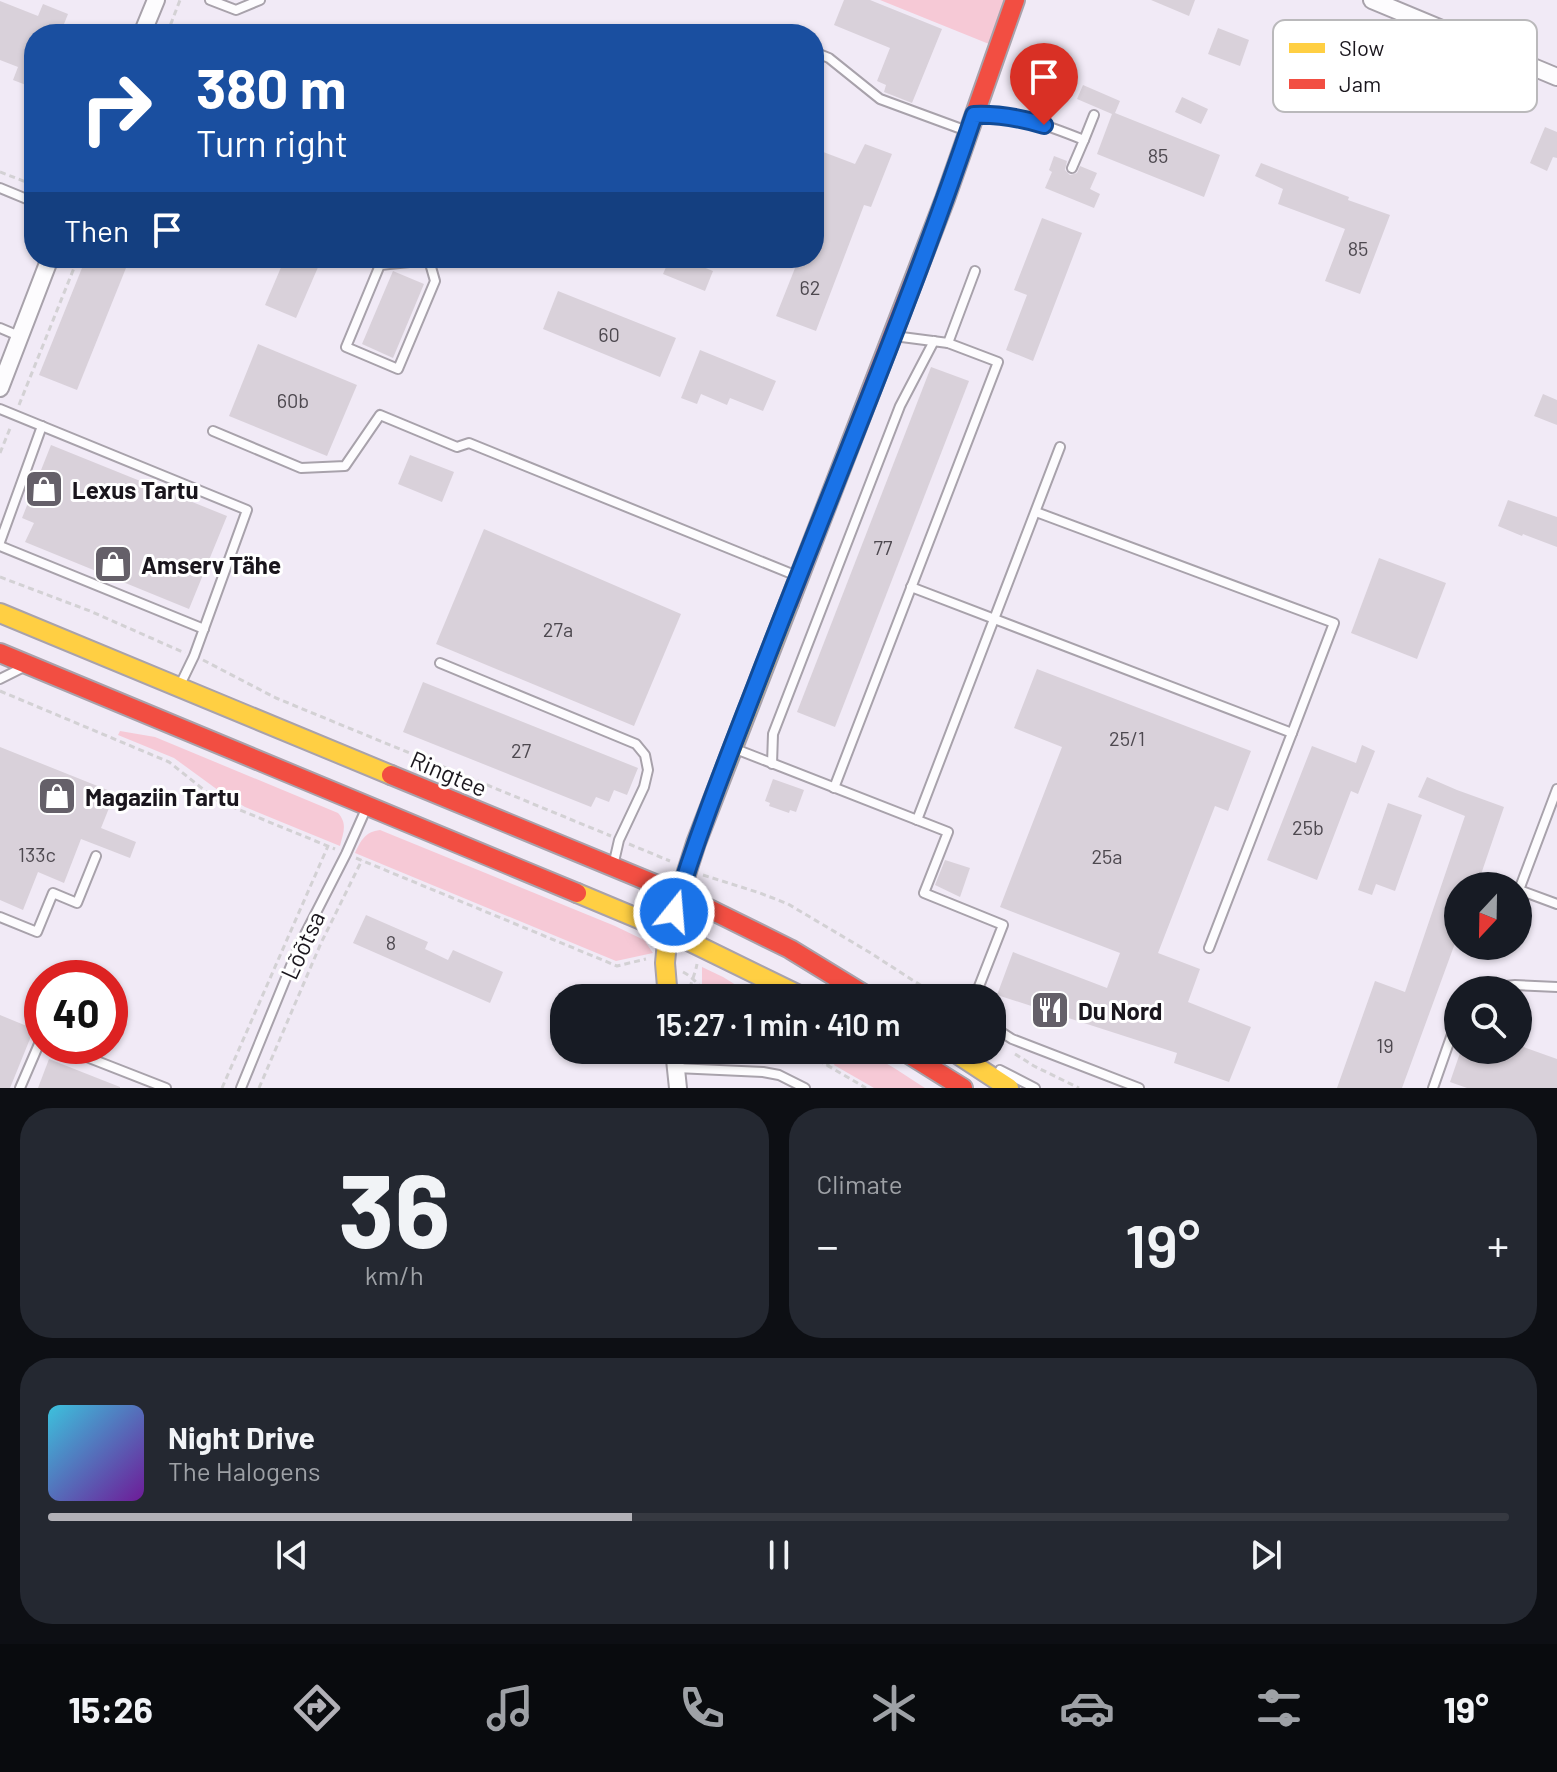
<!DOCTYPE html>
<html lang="en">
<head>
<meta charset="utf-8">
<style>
  :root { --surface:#171b24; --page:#242831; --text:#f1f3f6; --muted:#9ea1a6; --line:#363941; --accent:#b2b1b7 }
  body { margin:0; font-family:Barlow,sans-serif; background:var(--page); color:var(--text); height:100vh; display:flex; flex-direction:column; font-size:30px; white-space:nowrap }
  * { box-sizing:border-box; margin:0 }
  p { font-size:26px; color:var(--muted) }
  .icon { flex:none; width:44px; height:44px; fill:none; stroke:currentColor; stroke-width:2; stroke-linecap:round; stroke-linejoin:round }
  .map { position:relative; height:1088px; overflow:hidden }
  .sheet { display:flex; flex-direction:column; gap:20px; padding:20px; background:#0d0f14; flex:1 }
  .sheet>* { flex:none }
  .banner { position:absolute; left:24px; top:24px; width:800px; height:244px; border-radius:32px; box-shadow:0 2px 6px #0004; background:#1a4fa0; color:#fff; overflow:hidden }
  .needle { width:52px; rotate:202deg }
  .tools { position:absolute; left:1444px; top:872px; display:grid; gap:16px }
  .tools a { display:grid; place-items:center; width:88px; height:88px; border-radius:50%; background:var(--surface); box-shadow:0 2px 6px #0004; font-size:40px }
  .speed { position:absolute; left:24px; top:960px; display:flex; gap:16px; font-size:40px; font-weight:700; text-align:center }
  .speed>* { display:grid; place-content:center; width:104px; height:104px; border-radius:50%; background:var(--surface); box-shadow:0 2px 6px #0004; line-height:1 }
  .speed .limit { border:12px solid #d22; background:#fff; color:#111 }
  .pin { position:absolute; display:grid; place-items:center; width:68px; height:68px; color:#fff; margin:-82px -34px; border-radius:50% 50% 50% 0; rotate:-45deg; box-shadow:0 0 8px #0007 }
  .pin .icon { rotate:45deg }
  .me { position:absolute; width:88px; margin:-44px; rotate:17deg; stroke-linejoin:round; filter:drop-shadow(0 0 6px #0008) }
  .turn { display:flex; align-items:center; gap:28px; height:168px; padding:0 40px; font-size:36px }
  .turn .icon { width:104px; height:104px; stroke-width:2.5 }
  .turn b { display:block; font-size:56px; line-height:68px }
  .then { display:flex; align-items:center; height:76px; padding:0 40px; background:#0003; gap:16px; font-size:30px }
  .big { font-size:60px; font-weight:600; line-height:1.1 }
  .sheet .card { flex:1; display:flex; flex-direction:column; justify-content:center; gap:12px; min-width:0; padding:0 28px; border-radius:32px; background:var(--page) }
  .sheet .dial { align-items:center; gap:0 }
  .dial b { font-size:104px; line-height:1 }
  .song { display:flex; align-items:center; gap:24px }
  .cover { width:96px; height:96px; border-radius:12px; background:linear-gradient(135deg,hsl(190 70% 55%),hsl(280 70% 35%)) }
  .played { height:8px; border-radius:4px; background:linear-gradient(90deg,var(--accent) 40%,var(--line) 40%) }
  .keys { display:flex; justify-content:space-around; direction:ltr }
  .heat { display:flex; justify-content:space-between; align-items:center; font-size:44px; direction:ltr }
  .sheet .tiles { flex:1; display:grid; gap:20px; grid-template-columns:1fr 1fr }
  .card:last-child { grid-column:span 2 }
  .trip { position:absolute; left:550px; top:984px; width:456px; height:80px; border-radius:32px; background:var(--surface); box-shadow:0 2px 6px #0004; font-weight:600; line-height:80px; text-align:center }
  .menu { display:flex; height:128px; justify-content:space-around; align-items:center; background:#090b0e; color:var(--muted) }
  .menu .icon { width:56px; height:56px }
  .menu .on { color:var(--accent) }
  .menu b { font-size:36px; color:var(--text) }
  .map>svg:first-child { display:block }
</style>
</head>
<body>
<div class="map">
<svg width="1557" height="1088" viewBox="0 0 1557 1088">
  <rect width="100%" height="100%" fill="#f1eaf6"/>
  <g fill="#f6c9d6">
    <path d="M880,0H1005L989,44Z"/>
    <path d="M120,731L155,737L338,813C348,824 343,833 340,846L245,807L222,793L174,758L118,735Z"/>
    <path d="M380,830L615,926L644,940L653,953L616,961L355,853C361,840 365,832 380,830Z"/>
    <path d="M702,967L723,977L757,998H718L711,994L702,984Z"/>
    <path d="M841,1050C873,1050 898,1071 925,1088H874L834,1065Z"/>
  </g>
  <g fill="#d9d1da">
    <path d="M844,0H870L942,29L912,103L884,92L886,85L877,81L890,48L834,25Z"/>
    <path d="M1151,0H1195L1189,16Z"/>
    <path d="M0,1L38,16L43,4L68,14L60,34H34V74L31,73L26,85L13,80L18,67L0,60Z"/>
    <path d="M1218,28L1249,40L1240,66L1208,54Z"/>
    <path d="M1083,85L1120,101L1115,113L1220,155L1204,197L1097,154L1112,114L1077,99Z"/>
    <path d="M1182,97L1208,109L1201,124L1175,112Z"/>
    <path d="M1545,127L1557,132V158L1553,157L1547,171L1530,163Z"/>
    <path d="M865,144L892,154L871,207L864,205L816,331L776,316L799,258H814V219L819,207L814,206V150L818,151V150L855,164Z"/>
    <path d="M1054,156L1067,161L1065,170L1070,175L1077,173L1080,166L1097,173L1090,189L1100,194L1094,208L1045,188L1052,172L1049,170Z"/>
    <path d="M1261,163L1349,197L1348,200L1390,215L1360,294L1325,281L1345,229L1278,204L1283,189L1255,176Z"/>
    <path d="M1042,218L1082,233L1033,361L1006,350L1027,295L1014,290Z"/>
    <path d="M86,258H130L77,390L39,375Z"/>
    <path d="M285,258H322L296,318L265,305Z"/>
    <path d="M670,258H681L713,271L705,291L663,274Z"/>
    <path d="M393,271L424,284L393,358L362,344Z"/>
    <path d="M558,291L676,338L660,377L543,329Z"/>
    <path d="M258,344L357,385L327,456L229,416Z"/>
    <path d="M700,350L776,381L763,411L730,398L727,405L701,394L697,404L681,398Z"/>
    <path d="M931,367L969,381L835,727L797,712Z"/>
    <path d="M1543,394L1557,400V425L1534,416Z"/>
    <path d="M51,445L227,516L189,609L25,542L34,523L22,518Z"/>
    <path d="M410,455L454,472L442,502L398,484Z"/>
    <path d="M1508,500L1557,517V547L1523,534L1522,536L1498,526Z"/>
    <path d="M484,529L681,614L634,726L436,644Z"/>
    <path d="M1379,558L1446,583L1417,659L1351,633Z"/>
    <path d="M1037,669L1251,751L1228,811L1215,806L1158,953L1200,969L1188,1002L1251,1027L1229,1082L1174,1063L1177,1053L997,995L1013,952L1107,988L1120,953L1000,907L1062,747L1014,728Z"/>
    <path d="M423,682L638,768L627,795L614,790L609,802L596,797L591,807L403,732Z"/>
    <path d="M1362,745L1375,751L1358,794L1351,791L1317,880L1267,860L1312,746L1356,763Z"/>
    <path d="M0,747L115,793L101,828L136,842L130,858L81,839L64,883L38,872L23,910L0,900Z"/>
    <path d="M1427,777L1457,790L1504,807L1477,886H1458V935L1402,1088H1337L1375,981L1405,992L1465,816L1418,797Z"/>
    <path d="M773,779L804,790L796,812L790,810L789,813L769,806L770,803L765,801Z"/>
    <path d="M1388,803L1422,815L1395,891L1376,884L1372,895L1358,890Z"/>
    <path d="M945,860L970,868L960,897L935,885Z"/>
    <path d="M366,915L428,942L425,949L448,960L453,950L503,972L490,1003L353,943Z"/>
    <path d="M0,1015L34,1029L10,1088H0Z"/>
    <path d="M1518,1045L1557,1059V1088H1467L1450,1082L1461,1050H1518Z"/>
    <path d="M49,1059L120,1087V1088H38Z"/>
  </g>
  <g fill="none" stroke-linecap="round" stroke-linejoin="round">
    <g stroke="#a8a2ab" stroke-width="12">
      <g id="lane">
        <path d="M210,0L236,10L260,0"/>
        <path d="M757,34H766"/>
        <path d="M814,52L829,58L880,99L967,131"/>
        <path d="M978,115C1016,113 1049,126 1084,140L1072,168"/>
        <path d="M1084,140L1094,115"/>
        <path d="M0,188L34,202"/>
        <path d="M363,258L380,265L429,260L435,281L398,369L346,347L380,265"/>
        <path d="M0,328L19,336"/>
        <path d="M948,343L975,271"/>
        <path d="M0,409L247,510L194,656L180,685"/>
        <path d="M213,431L301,468L345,466L380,415L457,447L469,443L797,576"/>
        <path d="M1036,512L1334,623L1292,733"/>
        <path d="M0,542L42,426"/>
        <path d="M0,546L204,629"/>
        <path d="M911,587L1292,733L1209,948"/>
        <path d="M440,663L636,744L645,755L648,770L644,787L619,840L613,866"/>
        <path d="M0,679L24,667"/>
        <path d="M733,748L948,832L924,893L1003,925L976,994L977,998"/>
        <path d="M772,764L773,734L900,406L934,341"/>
        <path d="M834,788L998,362L948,343L894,336"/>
        <path d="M1557,789L1519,890L1557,904"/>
        <path d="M917,820L1060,447"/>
        <path d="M0,917L37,932L53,893L77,903L96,856"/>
        <path d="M1468,990L1515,985L1557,987"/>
        <path d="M992,1026L1012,1039L1139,1088"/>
        <path d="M61,1047L166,1088"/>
        <path d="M676,1068L763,1072L779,1075L805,1088"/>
        <path d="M1000,1070L1035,1088"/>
        <path d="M20,1088L42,1037"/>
        <path d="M241,1088L299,946L346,854L366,809"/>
        <path d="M1433,1088L1458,1017"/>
      </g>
    </g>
    <g stroke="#a8a2ab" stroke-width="20">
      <g id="street">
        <path d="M1372,0L1557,77"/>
        <path d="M142,34L156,0"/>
        <path d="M0,388L50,258"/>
        <path d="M674,1050L678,1088"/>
      </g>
    </g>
    <g stroke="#a8a2ab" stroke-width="22">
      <g id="slow">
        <path d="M0,613L391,775"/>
        <path d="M577,893L668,931L805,998"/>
        <path d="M668,998L665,963L668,931L696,843L789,603"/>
        <path d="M951,1050L1009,1088"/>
      </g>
    </g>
    <g stroke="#a8a2ab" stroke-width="22">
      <g id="jam">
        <path d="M789,603L945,199L1015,0"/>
        <path d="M0,653L577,893"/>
        <path d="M391,775L679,894L790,949L870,998"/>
        <path d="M902,1050L963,1088"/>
      </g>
    </g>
    <g stroke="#d3d1d4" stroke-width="3" stroke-dasharray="6 4" stroke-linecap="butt">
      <path d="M167,34L180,0"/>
      <path d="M0,172L34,185"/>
      <path d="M19,405L78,258"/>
      <path d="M0,453L11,426"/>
      <path d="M0,577L90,611L185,653"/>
      <path d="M203,660L276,698L611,836"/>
      <path d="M0,691L169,762L218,801L335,849"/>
      <path d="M629,844L670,861"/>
      <path d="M356,858L617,966L646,959"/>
      <path d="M703,875L760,893L788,904L869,952L928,990L935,998"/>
      <path d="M683,972C698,980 700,990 713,998"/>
      <path d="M689,998C688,987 695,976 697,964"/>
      <path d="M801,1050L866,1088"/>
      <path d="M1015,1054L1034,1066L1079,1088"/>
      <path d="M827,1066L836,1050"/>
      <path d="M222,1088L328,846"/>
      <path d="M259,1088L321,943L362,860"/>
    </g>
    <use href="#lane" stroke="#fdfcfe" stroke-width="8"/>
    <use href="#street" stroke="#fdfcfe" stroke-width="16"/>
    <use href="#slow" stroke="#ffcf43" stroke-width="18"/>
    <use href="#jam" stroke="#f24e42" stroke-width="18"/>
  </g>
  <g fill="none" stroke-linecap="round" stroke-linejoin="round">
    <g stroke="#114b97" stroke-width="20">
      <path id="route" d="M674,912C697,835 727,760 756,685C829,495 909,308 974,115C998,114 1021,118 1044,125"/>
    </g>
    <use href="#route" stroke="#1a73e8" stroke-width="14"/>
  </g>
  <defs>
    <g id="shop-square" transform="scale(2)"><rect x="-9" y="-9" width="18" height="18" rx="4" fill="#656069" stroke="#fff"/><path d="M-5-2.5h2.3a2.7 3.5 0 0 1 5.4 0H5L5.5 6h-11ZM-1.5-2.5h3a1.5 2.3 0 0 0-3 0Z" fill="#fff"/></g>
    <g id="restaurant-square" transform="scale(2)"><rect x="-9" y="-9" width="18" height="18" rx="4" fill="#656069" stroke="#fff"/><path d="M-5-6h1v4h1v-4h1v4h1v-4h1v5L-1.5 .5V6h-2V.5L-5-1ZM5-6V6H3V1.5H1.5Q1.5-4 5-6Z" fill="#fff"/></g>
  </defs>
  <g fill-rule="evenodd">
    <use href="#shop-square" x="44" y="489"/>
    <use href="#shop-square" x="113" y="564"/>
    <use href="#shop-square" x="57" y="796"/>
    <use href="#restaurant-square" x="1050" y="1010"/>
  </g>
  <g text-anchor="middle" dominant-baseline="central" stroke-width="6" stroke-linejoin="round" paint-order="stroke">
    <g font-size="20" fill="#4d484f">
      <text x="1158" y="155">85</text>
      <text x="1358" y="248">85</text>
      <text x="810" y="287">62</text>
      <text x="609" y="334">60</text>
      <text x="293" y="400">60b</text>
      <text x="883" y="547">77</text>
      <text x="558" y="629">27a</text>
      <text x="1127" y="738">25/1</text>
      <text x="521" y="750">27</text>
      <text x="1308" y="827">25b</text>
      <text x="37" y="854">133c</text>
      <text x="1107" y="856">25a</text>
      <text x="391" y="942">8</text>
      <text x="1385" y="1045">19</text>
    </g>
    <g font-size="24" font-weight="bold" fill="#1a161d" stroke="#fff" text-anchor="start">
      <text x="72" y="489">Lexus Tartu</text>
      <text x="141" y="564">Amserv Tähe</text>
      <text x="85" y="796">Magaziin Tartu</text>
      <text x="1078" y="1010">Du Nord</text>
    </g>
    <g font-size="24" fill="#1a161d" stroke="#fff">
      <text transform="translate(449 773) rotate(23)">Ringtee</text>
      <text transform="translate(302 945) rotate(-65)">Lõõtsa</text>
    </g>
  </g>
  <rect x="1273" y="20" width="264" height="92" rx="12" fill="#fff" stroke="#bab9bb" stroke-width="2"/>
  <rect x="1289" y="43" width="36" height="10" fill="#ffcf43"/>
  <rect x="1289" y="79" width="36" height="10" fill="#f24e42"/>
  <g font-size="22" fill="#1a161d">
    <text x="1339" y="56">Slow</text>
    <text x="1339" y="92">Jam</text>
  </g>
</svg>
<div class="tools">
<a><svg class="needle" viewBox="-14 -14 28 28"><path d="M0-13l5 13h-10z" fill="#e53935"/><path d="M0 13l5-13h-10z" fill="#9ea1a6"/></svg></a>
<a><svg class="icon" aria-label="search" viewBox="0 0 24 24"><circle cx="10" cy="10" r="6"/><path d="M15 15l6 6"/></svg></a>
</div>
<div class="speed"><div class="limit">40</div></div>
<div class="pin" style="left:1044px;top:125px;background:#d93025"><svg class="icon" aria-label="arrive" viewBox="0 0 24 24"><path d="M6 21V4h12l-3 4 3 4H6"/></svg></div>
<svg class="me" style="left:674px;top:912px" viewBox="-20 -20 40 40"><circle r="17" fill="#1a73e8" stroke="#fff" stroke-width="3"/><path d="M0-11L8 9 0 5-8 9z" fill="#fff"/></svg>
<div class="trip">15:27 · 1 min · 410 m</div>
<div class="banner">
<div class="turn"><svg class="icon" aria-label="right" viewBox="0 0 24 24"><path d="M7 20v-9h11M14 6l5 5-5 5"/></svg><div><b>380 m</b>Turn right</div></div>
<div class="then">Then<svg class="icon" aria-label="arrive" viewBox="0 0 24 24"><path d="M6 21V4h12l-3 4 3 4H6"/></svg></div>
</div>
</div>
<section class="sheet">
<div class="tiles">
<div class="card dial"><b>36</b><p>km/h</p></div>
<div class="card"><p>Climate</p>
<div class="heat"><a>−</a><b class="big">19°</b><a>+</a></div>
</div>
<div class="card">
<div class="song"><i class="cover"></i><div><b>Night Drive</b><p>The Halogens</p></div></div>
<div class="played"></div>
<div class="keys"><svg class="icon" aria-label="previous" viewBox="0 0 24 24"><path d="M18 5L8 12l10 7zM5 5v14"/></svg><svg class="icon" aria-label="pause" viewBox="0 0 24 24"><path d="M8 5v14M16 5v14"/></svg><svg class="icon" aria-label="next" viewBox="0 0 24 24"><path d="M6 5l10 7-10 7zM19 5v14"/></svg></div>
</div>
</div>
</section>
<nav class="menu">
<b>15:26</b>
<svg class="icon on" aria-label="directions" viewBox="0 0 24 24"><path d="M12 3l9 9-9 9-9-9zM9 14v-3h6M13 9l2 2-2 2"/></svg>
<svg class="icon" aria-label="music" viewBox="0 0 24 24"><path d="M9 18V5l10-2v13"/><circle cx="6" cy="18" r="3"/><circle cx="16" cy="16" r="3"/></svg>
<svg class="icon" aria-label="phone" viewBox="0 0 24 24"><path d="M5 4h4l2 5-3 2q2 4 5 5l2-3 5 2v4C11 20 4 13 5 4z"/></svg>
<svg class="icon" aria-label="climate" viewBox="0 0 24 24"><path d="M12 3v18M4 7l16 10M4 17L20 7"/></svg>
<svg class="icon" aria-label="car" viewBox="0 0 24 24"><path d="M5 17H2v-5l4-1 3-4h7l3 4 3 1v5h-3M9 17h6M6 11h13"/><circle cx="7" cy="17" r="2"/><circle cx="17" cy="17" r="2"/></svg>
<svg class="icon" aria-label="filters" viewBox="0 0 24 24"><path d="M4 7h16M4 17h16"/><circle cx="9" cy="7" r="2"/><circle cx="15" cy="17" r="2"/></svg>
<b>19°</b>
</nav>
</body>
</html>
